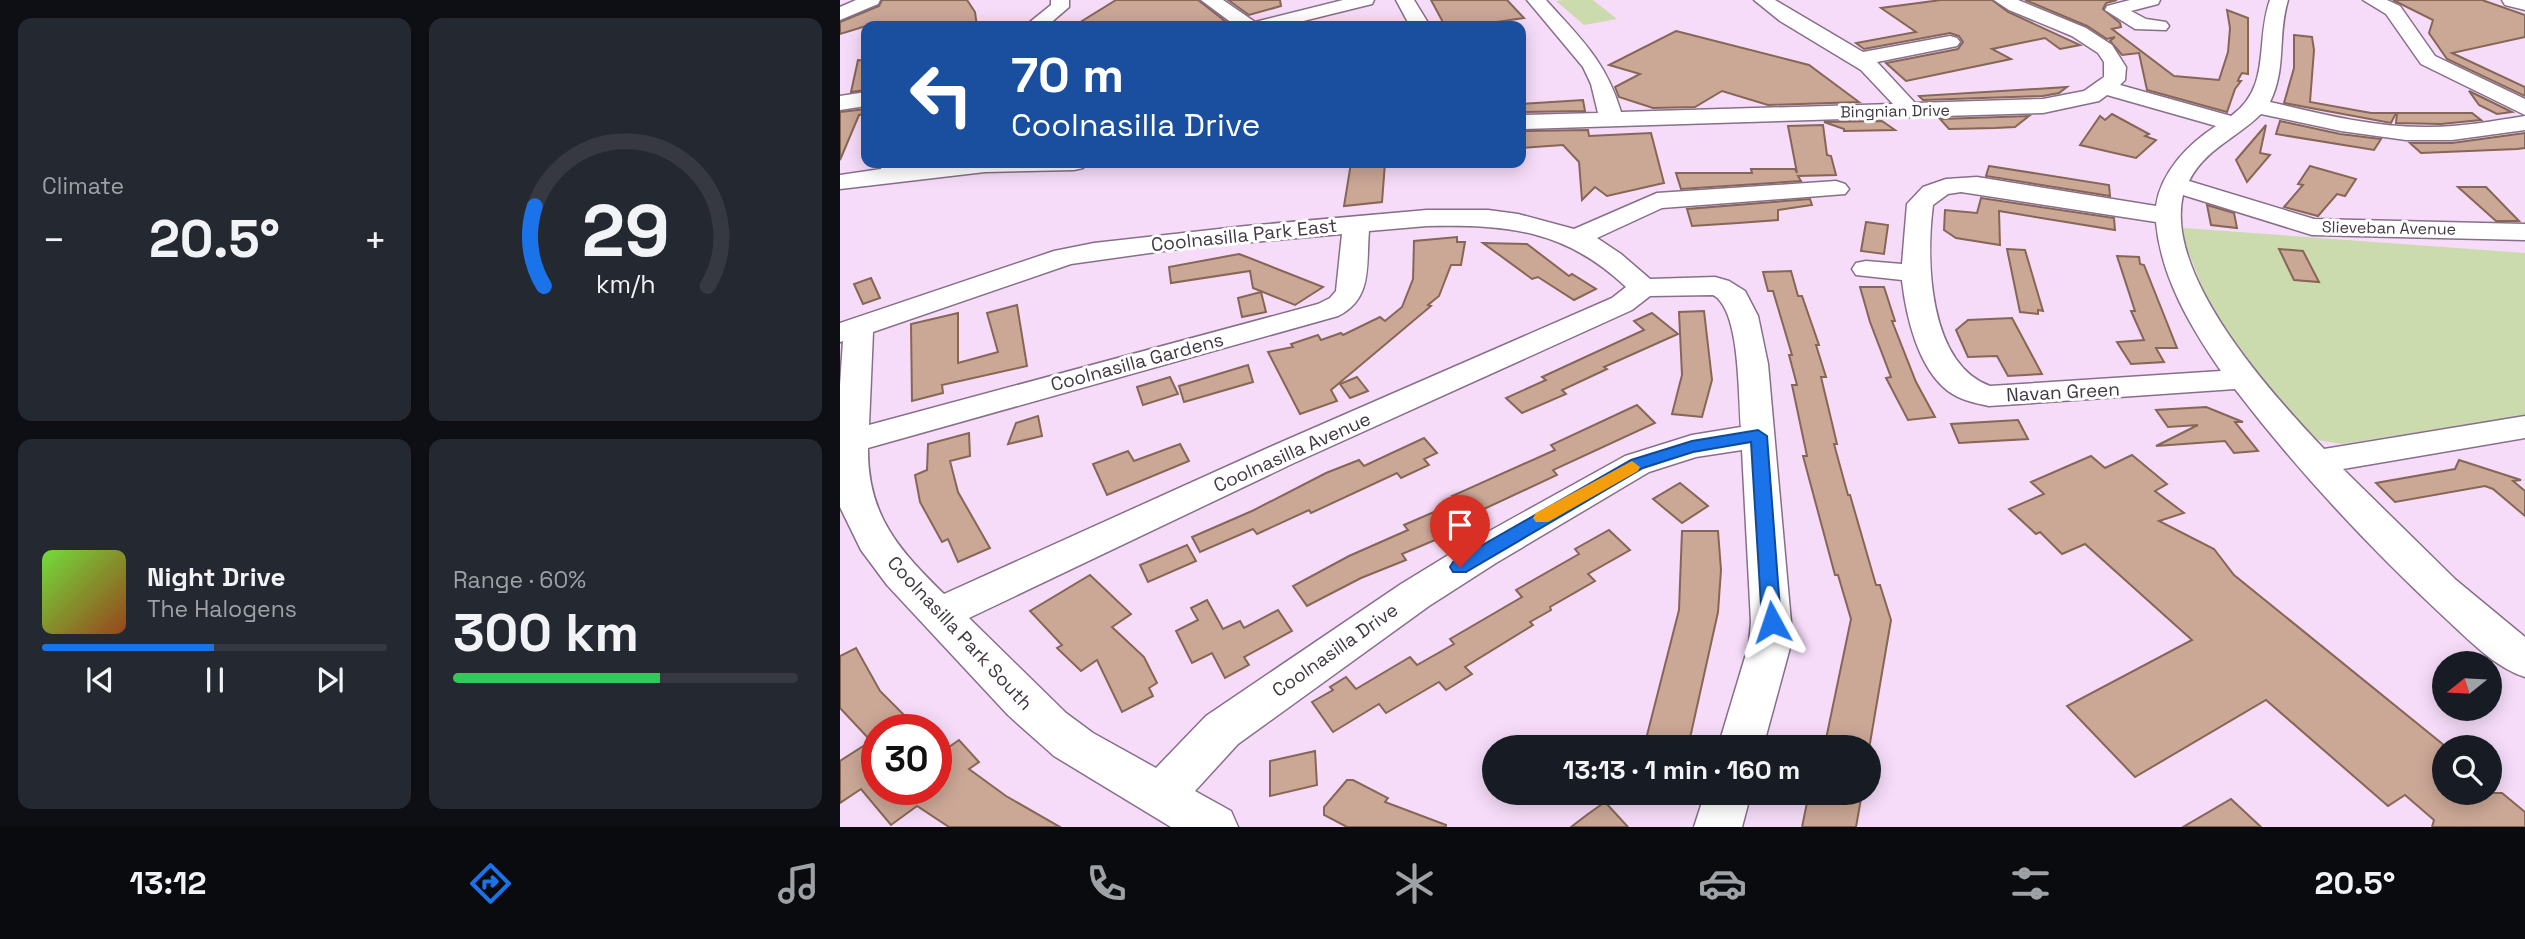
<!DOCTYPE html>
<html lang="en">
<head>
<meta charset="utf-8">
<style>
  :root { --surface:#171b24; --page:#242831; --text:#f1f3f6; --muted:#9ea1a6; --line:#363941; --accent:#1a73e8 }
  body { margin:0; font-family:"Space Grotesk",sans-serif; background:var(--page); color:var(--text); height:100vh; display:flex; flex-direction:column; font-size:26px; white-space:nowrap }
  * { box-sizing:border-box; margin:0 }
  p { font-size:23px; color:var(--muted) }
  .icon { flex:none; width:38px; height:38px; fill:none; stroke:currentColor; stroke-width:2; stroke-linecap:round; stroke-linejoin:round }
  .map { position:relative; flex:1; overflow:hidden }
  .side { display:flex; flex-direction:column; gap:18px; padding:18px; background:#0d0f14; width:840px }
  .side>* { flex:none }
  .top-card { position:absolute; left:21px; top:21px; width:665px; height:147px; border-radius:14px; box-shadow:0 4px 18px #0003; background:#1a4fa0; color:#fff; overflow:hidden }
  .needle { width:46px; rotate:252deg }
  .buttons { position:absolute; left:1592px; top:651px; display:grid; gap:14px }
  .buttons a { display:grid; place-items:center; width:70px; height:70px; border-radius:50%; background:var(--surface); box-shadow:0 4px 18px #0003; font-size:35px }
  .speed { position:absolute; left:21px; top:714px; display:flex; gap:14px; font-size:35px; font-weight:700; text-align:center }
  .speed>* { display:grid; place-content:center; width:91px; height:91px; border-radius:50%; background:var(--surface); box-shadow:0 4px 18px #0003; line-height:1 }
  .speed .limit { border:10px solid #d22; background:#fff; color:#111 }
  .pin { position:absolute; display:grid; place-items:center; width:60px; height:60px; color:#fff; margin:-72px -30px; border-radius:50% 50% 50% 0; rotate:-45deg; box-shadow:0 0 7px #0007 }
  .pin .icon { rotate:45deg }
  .me { position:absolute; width:77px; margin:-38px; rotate:355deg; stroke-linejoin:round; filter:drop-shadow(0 0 5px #0008) }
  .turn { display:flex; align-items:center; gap:24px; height:147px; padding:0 35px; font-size:32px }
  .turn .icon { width:91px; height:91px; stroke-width:2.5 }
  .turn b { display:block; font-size:49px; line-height:60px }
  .big { font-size:52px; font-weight:700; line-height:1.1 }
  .side .widget { flex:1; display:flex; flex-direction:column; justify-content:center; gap:10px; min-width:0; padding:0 24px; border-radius:14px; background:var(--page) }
  .side .dial { align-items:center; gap:0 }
  .dial svg { height:182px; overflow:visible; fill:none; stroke:var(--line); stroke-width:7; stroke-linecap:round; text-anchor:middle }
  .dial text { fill:var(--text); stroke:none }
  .song { display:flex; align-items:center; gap:21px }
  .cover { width:84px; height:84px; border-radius:10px; background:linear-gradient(135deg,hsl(100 70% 55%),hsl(20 70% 35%)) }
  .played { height:7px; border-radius:4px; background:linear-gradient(90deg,var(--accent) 50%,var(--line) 50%) }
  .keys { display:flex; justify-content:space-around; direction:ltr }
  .heat { display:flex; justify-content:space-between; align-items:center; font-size:38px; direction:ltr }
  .charge { height:10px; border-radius:5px; background:linear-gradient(90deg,#34c759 60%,var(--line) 0) }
  .side .tiles { flex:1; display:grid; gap:18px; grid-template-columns:repeat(2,1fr) }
  .trip { position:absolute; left:642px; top:735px; width:399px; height:70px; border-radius:35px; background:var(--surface); box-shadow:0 4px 18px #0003; font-weight:700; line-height:70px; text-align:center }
  .tab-bar { display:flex; height:112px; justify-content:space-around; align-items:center; background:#090b0e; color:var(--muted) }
  .tab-bar .icon { width:49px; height:49px }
  .tab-bar .on { color:var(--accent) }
  .tab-bar b { font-size:32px; color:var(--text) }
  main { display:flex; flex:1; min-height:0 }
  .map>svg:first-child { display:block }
</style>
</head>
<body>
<main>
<section class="side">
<div class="tiles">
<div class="widget"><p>Climate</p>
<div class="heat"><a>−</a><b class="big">20.5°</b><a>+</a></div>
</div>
<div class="widget dial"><svg viewBox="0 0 100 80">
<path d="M14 69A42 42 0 1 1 86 69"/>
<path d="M14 69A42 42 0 0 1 10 34" stroke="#1a73e8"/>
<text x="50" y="56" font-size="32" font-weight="700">29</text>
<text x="50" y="72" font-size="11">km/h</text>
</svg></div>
<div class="widget">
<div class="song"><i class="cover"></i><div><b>Night Drive</b><p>The Halogens</p></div></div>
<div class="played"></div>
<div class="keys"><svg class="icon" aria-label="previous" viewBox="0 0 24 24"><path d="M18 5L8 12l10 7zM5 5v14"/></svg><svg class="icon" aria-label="pause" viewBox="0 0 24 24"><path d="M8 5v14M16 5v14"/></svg><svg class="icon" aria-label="next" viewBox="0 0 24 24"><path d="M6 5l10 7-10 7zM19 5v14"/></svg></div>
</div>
<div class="widget"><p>Range · 60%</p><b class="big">300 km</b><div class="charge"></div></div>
</div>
</section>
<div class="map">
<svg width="1685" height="827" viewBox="0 0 1685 827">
  <rect width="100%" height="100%" fill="#f6dcf9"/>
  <g fill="#cbdbae">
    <path d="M724,0H753L777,19L744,25L716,1Z"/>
    <path d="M1344,228L1685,253V420L1648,426L1637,423L1502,444L1477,440L1436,402L1375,319L1344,241Z"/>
  </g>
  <g fill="#cba796" stroke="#866656" stroke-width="2">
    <path d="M42,0H127L135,12L137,26H26L0,34V22L39,6Z"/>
    <path d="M276,0H358L385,21L364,26H234Z"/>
    <path d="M388,0H440L441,6L409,15Z"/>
    <path d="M591,0H667L684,18L629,26H605Z"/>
    <path d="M1101,0H1152L1168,12L1240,45L1220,49L1205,38L1152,49L1171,59L1066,81L1046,63L1118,49L1123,42L1119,36L1110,33L1024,49L1016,43L1076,32L1041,8Z"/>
    <path d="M1185,0H1277L1266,3L1263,9L1280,23L1281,27L1272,29L1334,76L1379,80L1388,52L1390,28L1387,10L1408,18V74L1402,73L1399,78L1398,81H1401L1395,89L1387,112L1307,90L1299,53L1282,55L1270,41L1275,37L1267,39L1247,26Z"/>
    <path d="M1553,0H1642L1685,15V37L1612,53L1685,87V96L1607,59L1589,33L1593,20Z"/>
    <path d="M836,31L969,65L1019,102L928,105L882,91L855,107L813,108L779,97L775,87L800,74L769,65Z"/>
    <path d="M1454,35L1472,37L1474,50L1470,102L1531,113H1556L1551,123L1444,103L1454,68Z"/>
    <path d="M18,60L26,61V90L11,92Z"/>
    <path d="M1227,87L1219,93L1203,96L1083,100L1079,96Z"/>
    <path d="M1629,91L1672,112L1657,114L1639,105Z"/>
    <path d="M743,100L745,111L681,112V104Z"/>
    <path d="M26,109V114L19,115L0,160V112Z"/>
    <path d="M1557,113H1632L1641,120L1601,124L1556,123Z"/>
    <path d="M1272,114L1309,134L1305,136L1316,140L1296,158L1240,145L1260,116L1265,120Z"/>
    <path d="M1189,116L1175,127L1155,128L1109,129L1100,119Z"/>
    <path d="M1042,121L1055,130L1004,131V129L984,122Z"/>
    <path d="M1440,121L1500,134L1541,139L1534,150L1436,134Z"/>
    <path d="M983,125L987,155L991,156L996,175L958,176L961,181L841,189L836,173H912L911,169H955L957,173L948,126Z"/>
    <path d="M1426,125L1420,153L1430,155L1407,182L1396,160Z"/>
    <path d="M748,130L749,136L811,133L824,183L767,196L755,187L742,200L739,162L723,145L681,148V131Z"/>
    <path d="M1685,133V148L1677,149L1581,153L1570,143H1612Z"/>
    <path d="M511,163H545L542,202L504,206Z"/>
    <path d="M1149,166L1269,185L1270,196L1146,176Z"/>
    <path d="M1470,166L1516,179L1505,196L1497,194L1478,216L1444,207L1463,185L1458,184Z"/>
    <path d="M1618,187H1646L1679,221H1656Z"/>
    <path d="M1141,198L1274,218L1275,230L1159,211L1160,245L1116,238L1104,230L1105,210L1137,213Z"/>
    <path d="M970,199L972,205L938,210V220L898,223L852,226L847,209Z"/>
    <path d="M1367,205L1394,213L1397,228L1371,225Z"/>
    <path d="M1026,222L1048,225L1044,254L1021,251Z"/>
    <path d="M617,237V242H625L621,265H611L599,296L588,305L591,306L491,390L497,401L460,414L428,352L453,347L451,344L478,335L481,340L501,333L503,335L540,317L545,321L562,307L573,279L574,241Z"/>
    <path d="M643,243L687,244L729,276L732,274L756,289L734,300L698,277L692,279Z"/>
    <path d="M1167,249L1185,250L1203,311L1198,310V314L1180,312Z"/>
    <path d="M1439,249L1463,251L1479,282L1454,280Z"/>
    <path d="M399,254L407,257L483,287L455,305L413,288L410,271L331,283L329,267Z"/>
    <path d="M1277,256L1299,257L1300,264L1304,265L1337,348H1316L1324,362L1291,364L1277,342L1304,340L1291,311H1295Z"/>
    <path d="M951,271L958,296H962L979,345H976L986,377H981L997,444H994L1008,495H1010L1036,585H1040L1051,620L1029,749L986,739L1011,619L998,575H995L963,456H967L952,385H957L949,355H952L933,291H928L923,272Z"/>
    <path d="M31,278L40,298L23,304L14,284Z"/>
    <path d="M1020,287H1044L1055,321H1052L1076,382L1095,417L1068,420L1046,378L1051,377L1030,322Z"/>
    <path d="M421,292L426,312L402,317L398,298Z"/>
    <path d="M177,305L187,366L102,385L103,393L72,401L71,324L118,313V363L158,352L147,313Z"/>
    <path d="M864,311L872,380L862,417L832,414L842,375L839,312Z"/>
    <path d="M812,313L838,334L764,367L767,369L722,390L726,394L682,413L666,398L706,380L702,377L804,330L794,321Z"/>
    <path d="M1172,318L1202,374L1168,376L1157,356L1128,357L1116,330L1128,320Z"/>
    <path d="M408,365L413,382L344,402L339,386Z"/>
    <path d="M330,377L338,394L303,405L297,387Z"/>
    <path d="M517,377L528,391L510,398L500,384Z"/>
    <path d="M797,405L815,423L713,470L717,475L616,522L621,529L562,554L566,560L521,578L467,606L453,586L509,556L568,530L564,525L617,502L612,496L715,450L711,445Z"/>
    <path d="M1366,407L1403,422H1395L1418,451L1394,453L1385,441L1316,446L1358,425L1328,427L1316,410Z"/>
    <path d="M198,416L202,436L168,444L176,423Z"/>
    <path d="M1178,420L1188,439L1119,443L1111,424Z"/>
    <path d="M129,433L130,456L110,461L118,492L150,548L118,562L108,539L102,542L80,502L75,475L87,470L88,444Z"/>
    <path d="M584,438L597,453L584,459L589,465L561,478L557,473L471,513L469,510L417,534L413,529L360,552L352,537L412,511L486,473L519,460L524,466Z"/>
    <path d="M340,444L349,461L267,495L253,464L288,451L294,461Z"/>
    <path d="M1292,455L1327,484L1315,491L1344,513L1319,521L1374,549L1394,575L1605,746V793H1662L1685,812V827H1592L1594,820L1565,795L1548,806L1426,700L1295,777L1227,706L1352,640L1245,544L1222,554L1200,532L1196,534L1169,509L1204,494L1191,482L1251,456L1265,468Z"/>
    <path d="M1619,460L1681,480L1673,481L1685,491V516L1653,489L1645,486L1555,502L1536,483L1615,469Z"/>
    <path d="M840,483L868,506L842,523L813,499Z"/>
    <path d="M769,530L790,550L748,574L755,581L710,607L711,610L690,622L693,625L625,667L632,674L606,690L599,682L546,713L539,704L493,732L472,702L493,690L490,687L506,677L516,689L570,657L577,665L614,644L610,639L682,597L676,590L739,554L735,549Z"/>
    <path d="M842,531H878L881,570L878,612L848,747H804L839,610Z"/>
    <path d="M347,545L356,561L308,582L300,565Z"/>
    <path d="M250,575L291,614L272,627L304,657L317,683L309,688L313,696L282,712L257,660L241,671L217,648L222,645L190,611Z"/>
    <path d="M367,600L383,629L400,621L404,628L438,610L452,631L404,657L409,665L385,678L372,653L352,663L336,631L358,620L351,608Z"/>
    <path d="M16,648L40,691L79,730H37V789H96V756L119,740L139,762L129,769L166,796L220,827H109L77,806L51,825L21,789L0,803V761L31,741L0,708V656Z"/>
    <path d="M475,751L477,785L430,796V761Z"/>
    <path d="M507,780H513L548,798L545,802L606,825V827H507L484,815V807Z"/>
    <path d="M969,793H1022L1016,827H962Z"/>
    <path d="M1391,799L1421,827H1343Z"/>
    <path d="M765,802L788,827H731L748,814Z"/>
  </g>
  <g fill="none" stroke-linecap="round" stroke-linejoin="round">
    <g stroke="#876f89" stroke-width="3">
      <g id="minor">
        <path d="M16,0H40L38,4L0,20V7Z"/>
        <path d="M211,0H229V7L207,26H185L211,5Z"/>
        <path d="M361,0H383L415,22L503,0H534L532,4L443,26H396Z"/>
        <path d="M556,0H574L590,26H570Z"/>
        <path d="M687,0H706C740,38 766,61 781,112L1053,104L1021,70L940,21L914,0H935L1023,52L1110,36L1117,38L1120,42L1117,46L1037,62L1075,103L1203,99L1244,91L1264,77V62L1258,53L1232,36L1169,10L1154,0H1178L1246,28L1272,45L1286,67L1285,80L1280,85L1391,116C1432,87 1415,41 1430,0H1448C1437,36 1447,67 1430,102C1482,114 1535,128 1589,127C1621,127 1653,121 1685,116V130L1612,140H1566L1501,131L1421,114C1397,138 1365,149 1349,181L1474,219L1685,224V240L1472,235L1343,195C1324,276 1432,394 1484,449L1685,416V438L1503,469L1616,580L1685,637V677C1654,667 1628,639 1604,617C1530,548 1457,470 1395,389L1149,406C1135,403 1120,400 1108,391C1078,368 1066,316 1062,280L1016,275L1012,269L1016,263L1026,261L1062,264L1067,204L1083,187L1106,179L1137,177L1316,206C1321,172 1348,144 1376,126L1267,95L1259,101L1203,113L681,129V115L758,113L751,84L743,67ZM1121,192L1316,222C1321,277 1350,326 1381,371L1150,386C1088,363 1086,260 1093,205L1108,194Z"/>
        <path d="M1290,0H1320L1318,4L1291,11L1306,19L1326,22L1329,26L1326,30L1295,29L1265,10L1267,6Z"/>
        <path d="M1523,0H1547L1560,6L1595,56L1685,99V115L1581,64L1546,14Z"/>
        <path d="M26,92V106L0,110V96Z"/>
        <path d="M43,163H67L68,166L95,163H246L243,168L234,170L145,172L0,189V175L41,169Z"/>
        <path d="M996,181L1005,184L1009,189L1005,194L822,208L757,238L781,254L810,279L875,277L889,281L905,291L918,316L928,364L951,622V644L923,747H878L909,644L911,622L902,450L856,457L809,472L656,563L589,606L398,744L355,791L391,811L398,827H331L214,756L168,715L47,585L21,550L0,507V385L3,341L0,342V323L214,251L254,243L406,226L587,210H648L678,214L734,229L817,193ZM587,226C667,224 726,230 786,287L772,298L430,447L104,594C59,550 27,515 28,448L498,316C533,299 526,265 529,231ZM502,234L496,291L490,298L478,304L29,425L33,332L231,264L345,248ZM873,295C901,310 898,397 901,427L852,435L785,456L628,543L561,584L366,716L316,768L253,733L226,713L129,618L454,463L792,310L810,296Z"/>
        <path d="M865,793H911L902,827H854Z"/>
      </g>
    </g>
    <g stroke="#876f89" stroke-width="3">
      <path id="major" d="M1662,0H1685V10L1665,5Z"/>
    </g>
    <use href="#minor" fill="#fff" fill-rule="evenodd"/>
    <use href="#major" fill="#fff" fill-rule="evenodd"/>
  </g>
  <path fill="#1a73e8" stroke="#114b97" stroke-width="2" d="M918,430L927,436L941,622L938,627L932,629L925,627L922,622L911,442L853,452L803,468L626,572H613L610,567L613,562L791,460L852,441Z"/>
  <path fill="#f59e0b" d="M792,461L800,467L798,471L708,522H696L693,518L696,513Z"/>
  <g text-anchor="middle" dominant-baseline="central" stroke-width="6" stroke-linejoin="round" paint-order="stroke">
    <g font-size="16" fill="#423843" stroke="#fff">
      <text transform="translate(1055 111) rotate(-1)">Bingnian Drive</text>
      <text transform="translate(1549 228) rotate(1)">Slieveban Avenue</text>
    </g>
    <g font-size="19" fill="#423843" stroke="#fff">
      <text transform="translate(404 235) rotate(-6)">Coolnasilla Park East</text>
      <text transform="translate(297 362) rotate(-15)">Coolnasilla Gardens</text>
      <text transform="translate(1223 392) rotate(-3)">Navan Green</text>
      <text transform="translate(452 452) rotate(-24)">Coolnasilla Avenue</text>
      <text transform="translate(120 633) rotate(47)">Coolnasilla Park South</text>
      <text transform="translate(495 650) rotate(-35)">Coolnasilla Drive</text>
    </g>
  </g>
</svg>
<div class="buttons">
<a><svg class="needle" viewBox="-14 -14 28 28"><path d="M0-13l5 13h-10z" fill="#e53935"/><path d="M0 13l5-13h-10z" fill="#9ea1a6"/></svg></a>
<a><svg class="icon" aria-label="search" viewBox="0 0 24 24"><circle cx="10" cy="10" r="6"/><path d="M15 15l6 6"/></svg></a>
</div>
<div class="speed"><div class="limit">30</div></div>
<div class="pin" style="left:620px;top:567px;background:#d93025"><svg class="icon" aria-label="arrive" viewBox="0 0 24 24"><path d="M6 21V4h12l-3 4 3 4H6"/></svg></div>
<svg class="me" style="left:932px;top:622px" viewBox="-20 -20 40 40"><path d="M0-17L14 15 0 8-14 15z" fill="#1a73e8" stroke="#fff" stroke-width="4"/></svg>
<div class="trip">13:13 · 1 min · 160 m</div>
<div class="top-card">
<div class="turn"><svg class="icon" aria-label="left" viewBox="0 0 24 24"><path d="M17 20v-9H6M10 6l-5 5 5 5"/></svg><div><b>70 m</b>Coolnasilla Drive</div></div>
</div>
</div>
</main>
<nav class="tab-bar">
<b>13:12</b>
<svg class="icon on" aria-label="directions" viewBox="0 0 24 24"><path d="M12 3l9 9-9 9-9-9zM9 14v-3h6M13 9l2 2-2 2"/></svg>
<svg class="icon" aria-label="music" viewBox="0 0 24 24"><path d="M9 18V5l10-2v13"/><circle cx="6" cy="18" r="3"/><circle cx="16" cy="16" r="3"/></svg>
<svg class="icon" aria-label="phone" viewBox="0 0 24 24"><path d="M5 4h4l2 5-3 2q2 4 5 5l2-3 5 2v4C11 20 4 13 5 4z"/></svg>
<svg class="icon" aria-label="climate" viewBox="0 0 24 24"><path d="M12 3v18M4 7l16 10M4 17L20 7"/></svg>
<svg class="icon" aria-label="car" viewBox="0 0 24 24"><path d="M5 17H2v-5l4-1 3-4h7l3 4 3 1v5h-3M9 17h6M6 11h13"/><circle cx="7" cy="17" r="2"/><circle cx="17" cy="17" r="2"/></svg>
<svg class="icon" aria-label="filters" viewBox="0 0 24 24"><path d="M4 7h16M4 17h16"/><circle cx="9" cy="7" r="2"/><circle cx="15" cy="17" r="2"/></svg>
<b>20.5°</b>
</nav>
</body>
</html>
